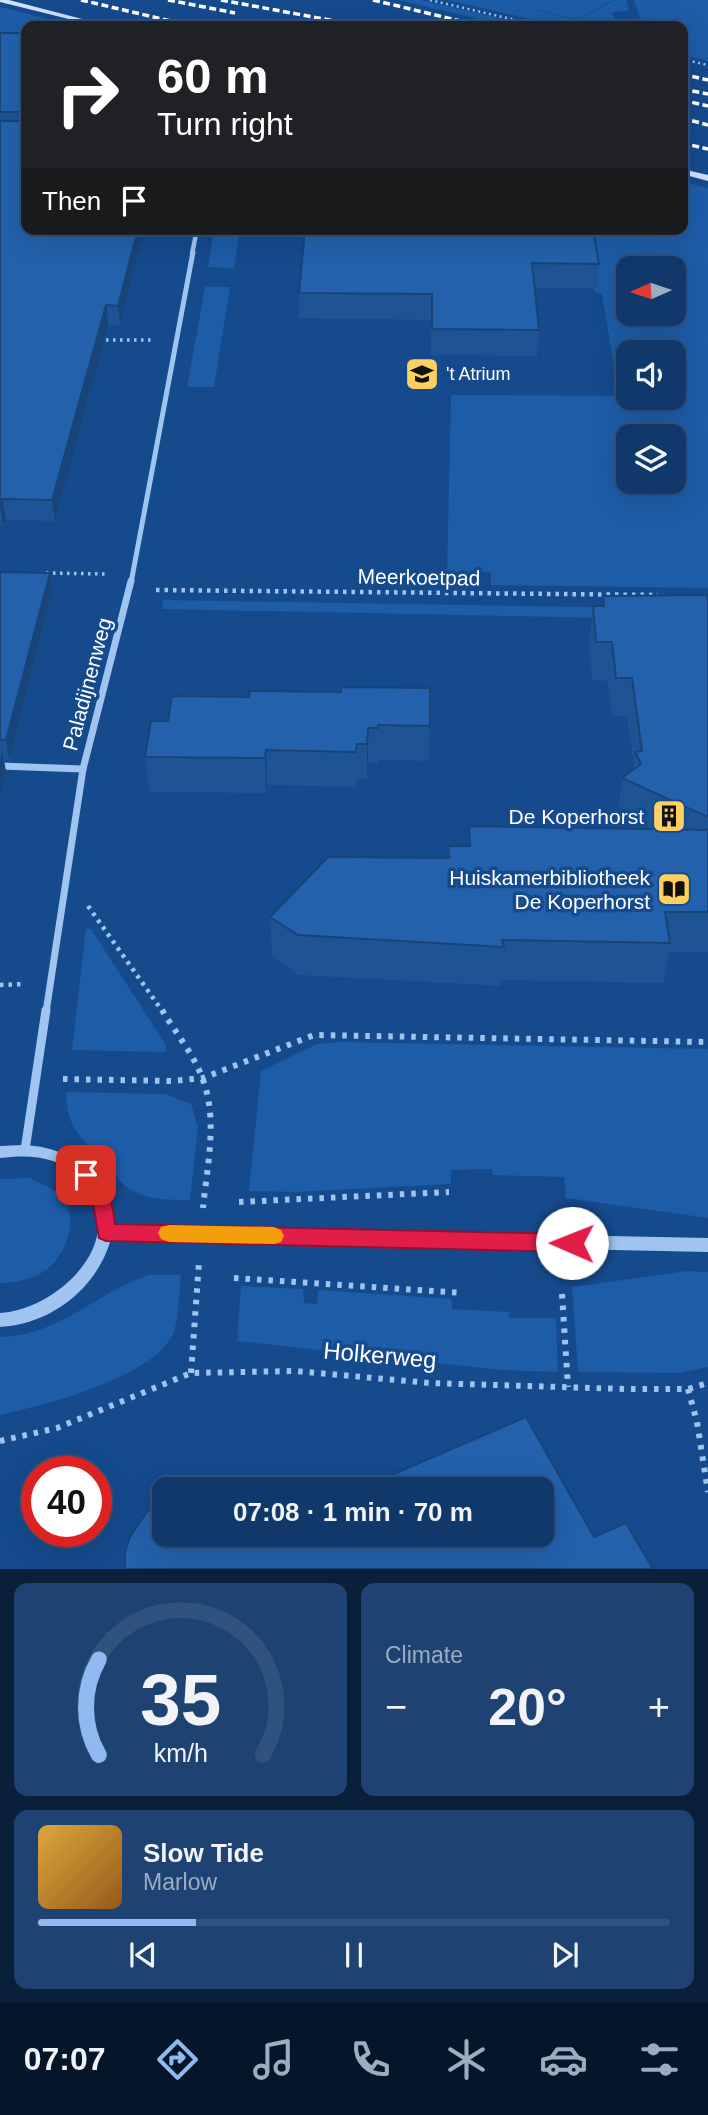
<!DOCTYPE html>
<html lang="en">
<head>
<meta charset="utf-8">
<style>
  :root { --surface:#10386a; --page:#1e4372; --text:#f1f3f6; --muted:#9cacc1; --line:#30527e; --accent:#90b9f0 }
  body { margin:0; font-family:Arial,sans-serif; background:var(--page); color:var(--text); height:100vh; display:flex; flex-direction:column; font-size:26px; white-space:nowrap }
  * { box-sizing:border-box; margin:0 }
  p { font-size:23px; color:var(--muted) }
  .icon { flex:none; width:38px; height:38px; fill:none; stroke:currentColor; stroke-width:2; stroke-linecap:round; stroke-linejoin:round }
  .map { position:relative; height:1569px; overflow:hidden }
  .details { display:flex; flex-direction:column; gap:14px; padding:14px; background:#091f3a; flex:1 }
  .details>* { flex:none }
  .banner { position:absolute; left:21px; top:21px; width:667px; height:214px; border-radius:14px; box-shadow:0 7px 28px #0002,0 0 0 2px var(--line); background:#202124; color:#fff; overflow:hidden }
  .needle { width:46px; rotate:267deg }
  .buttons { position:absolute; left:616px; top:256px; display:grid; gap:14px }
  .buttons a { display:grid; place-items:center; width:70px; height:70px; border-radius:14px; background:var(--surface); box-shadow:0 7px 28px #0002,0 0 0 2px var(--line); font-size:35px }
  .speed { position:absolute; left:21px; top:1456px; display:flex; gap:14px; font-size:35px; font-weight:700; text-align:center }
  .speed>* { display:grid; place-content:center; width:91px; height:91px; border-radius:50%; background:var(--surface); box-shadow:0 7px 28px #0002,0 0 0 2px var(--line); line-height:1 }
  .speed .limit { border:10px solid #d22; background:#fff; color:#111 }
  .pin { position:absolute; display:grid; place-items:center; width:60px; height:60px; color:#fff; margin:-30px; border-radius:14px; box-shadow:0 4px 10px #0006 }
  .me { position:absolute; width:77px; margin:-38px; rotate:271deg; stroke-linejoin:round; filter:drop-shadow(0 0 5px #0008) }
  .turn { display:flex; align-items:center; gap:24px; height:147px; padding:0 21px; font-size:32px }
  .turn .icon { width:91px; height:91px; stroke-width:2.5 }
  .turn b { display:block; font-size:49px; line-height:60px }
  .then { display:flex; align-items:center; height:66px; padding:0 21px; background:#0003; gap:14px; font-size:26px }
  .big { font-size:52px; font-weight:700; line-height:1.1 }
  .details .tile { flex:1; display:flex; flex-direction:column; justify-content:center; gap:10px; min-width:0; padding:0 24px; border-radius:14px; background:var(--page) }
  .details .dial { align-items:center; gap:0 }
  .dial svg { height:182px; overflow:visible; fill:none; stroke:var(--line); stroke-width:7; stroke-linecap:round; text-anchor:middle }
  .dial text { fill:var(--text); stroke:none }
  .song { display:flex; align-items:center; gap:21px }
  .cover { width:84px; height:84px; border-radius:10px; background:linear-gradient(135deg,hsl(40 70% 55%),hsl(30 70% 35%)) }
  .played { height:7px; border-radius:4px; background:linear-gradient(90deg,var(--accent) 25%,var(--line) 25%) }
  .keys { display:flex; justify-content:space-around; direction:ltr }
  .heat { display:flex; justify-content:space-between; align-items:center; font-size:38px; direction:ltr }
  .details .tiles { flex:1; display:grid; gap:14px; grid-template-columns:1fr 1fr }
  .tile:last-child { grid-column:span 2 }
  .trip { position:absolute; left:152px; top:1477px; width:402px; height:70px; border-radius:14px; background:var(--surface); box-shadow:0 7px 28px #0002,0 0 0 2px var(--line); font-weight:700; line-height:70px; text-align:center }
  .tab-bar { display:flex; height:112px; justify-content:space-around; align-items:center; background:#06162a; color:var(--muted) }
  .tab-bar .icon { width:49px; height:49px }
  .tab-bar .on { color:var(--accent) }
  .tab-bar b { font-size:32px; color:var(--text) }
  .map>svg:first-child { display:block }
</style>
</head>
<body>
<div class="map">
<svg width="708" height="1569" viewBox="0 0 708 1569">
  <rect width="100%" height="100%" fill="#154a8d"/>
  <g fill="#1d5ca7" fill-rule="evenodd">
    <path d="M398,0H421L532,26H509Z"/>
    <path d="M448,0H613L577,19L523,7L576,20L615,0H626L629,11L612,12L617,26H560Z"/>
    <path d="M634,0H708V61L683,55L682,26H642Z"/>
    <path d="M0,7L76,26H26V41L0,40Z"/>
    <path d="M683,182L708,188V588L491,585V572L447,573L451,395L619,396L602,294L595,292L586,229H682ZM628,268H674V313H628ZM628,352H674V397H628ZM628,436H674V481H628Z"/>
    <path d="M214,229H240L234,268L208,267Z"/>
    <path d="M205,287H230L214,387H187Z"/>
    <path d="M163,600L708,609V620L162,609Z"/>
    <path d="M86,929H91L166,1045V1052L72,1050Z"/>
    <path d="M339,1042L708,1049V1218L566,1198L564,1177L493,1175L492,1169L451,1170V1184L295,1192L249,1191L261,1071L317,1044Z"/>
    <path d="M66,1092L165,1094L191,1104L198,1127L190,1200C171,1200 153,1200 135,1192C121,1186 115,1172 104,1161C81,1138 66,1127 66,1092Z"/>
    <path d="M30,1178C38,1183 52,1187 59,1194C81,1215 68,1253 46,1270C35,1278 14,1284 0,1283V1179Z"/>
    <path d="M687,1271L708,1272V1367L681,1373L578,1372L572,1287Z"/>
    <path d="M149,1275H181C179,1290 179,1320 173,1334C154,1377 43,1406 0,1415V1337C60,1336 96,1292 149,1275Z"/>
    <path d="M241,1286L303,1289L304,1303L317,1304L318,1290L451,1299L452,1309L509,1312V1318H556L558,1372L501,1370L237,1341Z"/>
  </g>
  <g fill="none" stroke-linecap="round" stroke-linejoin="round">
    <g stroke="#9fc4f0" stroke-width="2.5" stroke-dasharray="2 3.5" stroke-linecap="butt">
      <path d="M430,0L541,26"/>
      <path d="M682,59L708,65"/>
      <path d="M141,234L170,235"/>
    </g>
    <g stroke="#9fc4f0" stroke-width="3.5" stroke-dasharray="2.5 4.5" stroke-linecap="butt">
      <path d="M99,340H153"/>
      <path d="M46,573L108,574"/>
    </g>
    <g stroke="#9fc4f0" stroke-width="4.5" stroke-dasharray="3.5 5" stroke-linecap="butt">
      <path d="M156,590L658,595"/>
      <path d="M88,906L163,1012"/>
      <path d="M0,985L24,984"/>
    </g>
    <g stroke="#9fc4f0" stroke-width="6" stroke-dasharray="4.5 7" stroke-linecap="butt">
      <path d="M162,1010C175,1032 195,1056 203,1080C218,1121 207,1166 203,1208"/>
      <path d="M63,1079L173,1081L203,1078L314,1035L708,1042"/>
      <path d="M239,1202L449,1192"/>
      <path d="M234,1278L463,1293"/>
      <path d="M562,1294L568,1387"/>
      <path d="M191,1373L199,1262"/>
      <path d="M688,1389L697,1422L708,1492"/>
      <path d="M0,1441L57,1428L191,1373L295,1371L430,1383L625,1389H688L708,1383"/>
    </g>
    <path stroke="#9fc4f0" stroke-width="4.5" d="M192,254L197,229"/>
    <path stroke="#9fc4f0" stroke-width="5" d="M131,583L193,252"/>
    <g stroke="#9fc4f0" stroke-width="7">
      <path d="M0,766L83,769"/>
      <path d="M46,1012L83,769L131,581"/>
    </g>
    <path stroke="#9fc4f0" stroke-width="9" d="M25,1150L46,1010"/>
    <path fill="#9fc4f0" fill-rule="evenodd" d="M22,1145C67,1146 115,1174 113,1226L708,1238V1252L111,1239C97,1288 52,1324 0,1327V1313C57,1310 131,1240 83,1184C75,1174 65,1165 53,1161C36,1155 17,1156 0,1158V1146Z"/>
    <g fill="#cde1fb" fill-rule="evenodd">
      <path d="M0,0H9L109,26H97L0,2Z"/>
      <path d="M682,169L708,175V181L682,174Z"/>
    </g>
    <g stroke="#fff" stroke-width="3.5" stroke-dasharray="7 3.5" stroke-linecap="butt">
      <path d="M81,0L192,26"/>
      <path d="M168,0L235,13"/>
      <path d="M221,0L362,26"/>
      <path d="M373,0L481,26"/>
      <path d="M682,74L708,80"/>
      <path d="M682,89L708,94"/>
      <path d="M682,100L708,106"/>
      <path d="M682,118L708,125"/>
      <path d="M682,143L708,149"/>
    </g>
  </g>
  <g fill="#1e5394">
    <path d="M0,33H26V229H145L120,325H108L55,521L6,520L3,526H0Z"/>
    <path d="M305,229L599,264L597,288H534L539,330L537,356L431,355V320L299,318V293Z"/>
    <path d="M0,572L52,592L9,760H4L6,772L0,762Z"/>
    <path d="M603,596L708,601V952H669L664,983L501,980V986L299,975L272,957L270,917L447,858L448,846H468L469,826L642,829L617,818L622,778L633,770L634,766L627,717L612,716L607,681L592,680L589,644L593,606H602Z"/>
    <path d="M249,697L430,726L429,761L378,760V763L368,762L367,779H357L356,787L267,785L266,793L149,792L145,757L168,721Z"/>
  </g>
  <g fill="#184478">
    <path d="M138,229H145L120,325L118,306Z"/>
    <path d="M106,305L108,325L55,521L52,500Z"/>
    <path d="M2,499L6,520L3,526L0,505Z"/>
    <path d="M50,573L52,592L9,760L6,740Z"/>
    <path d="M368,728V762L367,779V744Z"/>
    <path d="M266,750L267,785L266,793L265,758Z"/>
    <path d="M2,752L6,772L0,796V762Z"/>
  </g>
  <g fill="#2361ac" stroke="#184478" stroke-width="2">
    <path d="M0,33H26V113L24,112H0Z"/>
    <path d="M26,118V229H138L118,306L106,305L52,500L2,499L0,505V121H24Z"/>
    <path d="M305,229H593L599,264L532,263L539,330L432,329V294L299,293Z"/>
    <path d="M0,572L50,573L6,740H0Z"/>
    <path d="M707,595L708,601V817L622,778L641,764L635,752L642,751L632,678H616L612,642H596L593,606H604L603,596Z"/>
    <path d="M341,687L430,688V726L378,725V728H368L367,744H357L356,752L266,750L265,758L145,757L151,721H168L172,696L249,697L250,691L341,692Z"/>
    <path d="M469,826L708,830V912H665L670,943L502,940L504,947L298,935L270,917L328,857L449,858L448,846H470Z"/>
    <path d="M526,1417L594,1537L626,1523L653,1569H125V1552L130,1537L146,1513L164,1499V1535H542V1489H359Z"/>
  </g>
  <path fill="#e11d48" stroke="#92132f" stroke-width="2" d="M86,1167C107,1174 113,1205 115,1224L572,1234L580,1237L583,1243L580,1249L572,1252L106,1241L99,1238L93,1203L77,1175L79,1169Z"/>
  <path fill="#f59e0b" d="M169,1225L274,1227L281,1230L284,1236L281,1242L274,1244L169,1242L161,1239L158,1233L161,1227Z"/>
  <defs>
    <g id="school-square" transform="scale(1.75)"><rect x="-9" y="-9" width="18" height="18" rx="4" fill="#ffd05e" stroke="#154a8d"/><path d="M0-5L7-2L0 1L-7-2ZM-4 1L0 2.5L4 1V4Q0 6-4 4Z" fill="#111"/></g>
    <g id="building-square" transform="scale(1.75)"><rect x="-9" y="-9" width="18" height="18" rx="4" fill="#ffd05e" stroke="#154a8d"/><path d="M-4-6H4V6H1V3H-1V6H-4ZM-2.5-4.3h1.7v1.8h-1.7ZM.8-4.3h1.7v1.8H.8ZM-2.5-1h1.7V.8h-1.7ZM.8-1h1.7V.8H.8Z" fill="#111"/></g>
    <g id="library-square" transform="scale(1.75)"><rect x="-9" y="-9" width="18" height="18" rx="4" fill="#ffd05e" stroke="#154a8d"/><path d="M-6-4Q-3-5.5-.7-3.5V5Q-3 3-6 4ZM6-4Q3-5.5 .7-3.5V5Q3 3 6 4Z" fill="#111"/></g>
  </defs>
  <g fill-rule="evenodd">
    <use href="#school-square" x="422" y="374"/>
    <use href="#building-square" x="669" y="816"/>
    <use href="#library-square" x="674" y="889"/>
  </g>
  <g text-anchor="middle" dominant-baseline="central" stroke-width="7" stroke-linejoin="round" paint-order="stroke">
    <g font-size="18" fill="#fff" stroke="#154a8d" text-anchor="start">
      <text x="446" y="374">'t Atrium</text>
    </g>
    <g font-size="21" fill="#fff" stroke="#154a8d">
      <text transform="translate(419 577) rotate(1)">Meerkoetpad</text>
      <text transform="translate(87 684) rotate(-75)">Paladijnenweg</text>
    </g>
    <g font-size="21" fill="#fff" stroke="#154a8d" text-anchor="end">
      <text x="644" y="816">De Koperhorst</text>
      <text x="650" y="877">Huiskamerbibliotheek<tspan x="650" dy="24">De Koperhorst</tspan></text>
    </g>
    <g font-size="24" fill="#fff" stroke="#154a8d">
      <text transform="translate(380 1355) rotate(5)">Holkerweg</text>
    </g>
  </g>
</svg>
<div class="buttons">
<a><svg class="needle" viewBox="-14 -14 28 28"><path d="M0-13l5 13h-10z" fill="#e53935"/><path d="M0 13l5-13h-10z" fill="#9cacc1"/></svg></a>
<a><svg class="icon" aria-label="sound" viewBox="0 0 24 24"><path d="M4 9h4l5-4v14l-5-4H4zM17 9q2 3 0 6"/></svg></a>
<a><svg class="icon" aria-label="layers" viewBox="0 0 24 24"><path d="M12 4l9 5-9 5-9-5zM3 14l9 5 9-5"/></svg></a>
</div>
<div class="speed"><div class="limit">40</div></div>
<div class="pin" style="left:86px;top:1175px;background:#d93025"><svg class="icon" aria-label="arrive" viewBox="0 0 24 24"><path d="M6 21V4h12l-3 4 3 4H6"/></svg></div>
<svg class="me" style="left:572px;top:1243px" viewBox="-20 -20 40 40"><circle r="19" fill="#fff"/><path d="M0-13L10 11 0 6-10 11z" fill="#e11d48"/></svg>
<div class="trip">07:08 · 1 min · 70 m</div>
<div class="banner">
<div class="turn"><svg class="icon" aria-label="right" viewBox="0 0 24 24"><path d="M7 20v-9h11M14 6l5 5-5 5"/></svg><div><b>60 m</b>Turn right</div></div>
<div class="then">Then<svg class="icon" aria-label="arrive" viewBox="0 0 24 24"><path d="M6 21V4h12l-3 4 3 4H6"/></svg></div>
</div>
</div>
<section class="details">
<div class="tiles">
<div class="tile dial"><svg viewBox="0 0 100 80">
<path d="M14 69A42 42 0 1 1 86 69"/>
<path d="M14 69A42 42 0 0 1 14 27" stroke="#90b9f0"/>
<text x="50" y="56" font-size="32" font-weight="700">35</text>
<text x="50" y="72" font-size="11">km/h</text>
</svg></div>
<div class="tile"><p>Climate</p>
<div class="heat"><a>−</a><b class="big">20°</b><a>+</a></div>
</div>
<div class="tile">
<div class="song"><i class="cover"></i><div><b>Slow Tide</b><p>Marlow</p></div></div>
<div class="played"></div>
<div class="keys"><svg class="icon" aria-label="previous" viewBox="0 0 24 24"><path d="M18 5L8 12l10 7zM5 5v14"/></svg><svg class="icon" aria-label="pause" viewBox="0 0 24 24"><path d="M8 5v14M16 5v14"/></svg><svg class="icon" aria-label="next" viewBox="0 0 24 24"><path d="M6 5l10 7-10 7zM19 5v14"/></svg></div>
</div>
</div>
</section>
<nav class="tab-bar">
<b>07:07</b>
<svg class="icon on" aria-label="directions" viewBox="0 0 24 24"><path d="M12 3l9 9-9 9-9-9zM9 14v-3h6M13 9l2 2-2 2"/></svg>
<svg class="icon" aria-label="music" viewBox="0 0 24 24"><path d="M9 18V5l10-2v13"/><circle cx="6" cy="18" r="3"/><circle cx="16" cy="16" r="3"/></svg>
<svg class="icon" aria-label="phone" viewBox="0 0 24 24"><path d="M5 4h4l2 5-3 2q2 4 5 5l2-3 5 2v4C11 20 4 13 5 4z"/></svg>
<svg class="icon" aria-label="climate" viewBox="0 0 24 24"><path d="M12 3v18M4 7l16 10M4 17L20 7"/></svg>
<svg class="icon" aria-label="car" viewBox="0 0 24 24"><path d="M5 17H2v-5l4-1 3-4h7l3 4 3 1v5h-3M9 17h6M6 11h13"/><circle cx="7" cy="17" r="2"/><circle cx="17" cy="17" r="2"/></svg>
<svg class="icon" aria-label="filters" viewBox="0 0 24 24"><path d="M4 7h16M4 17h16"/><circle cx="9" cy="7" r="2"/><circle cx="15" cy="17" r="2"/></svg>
</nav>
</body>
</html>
